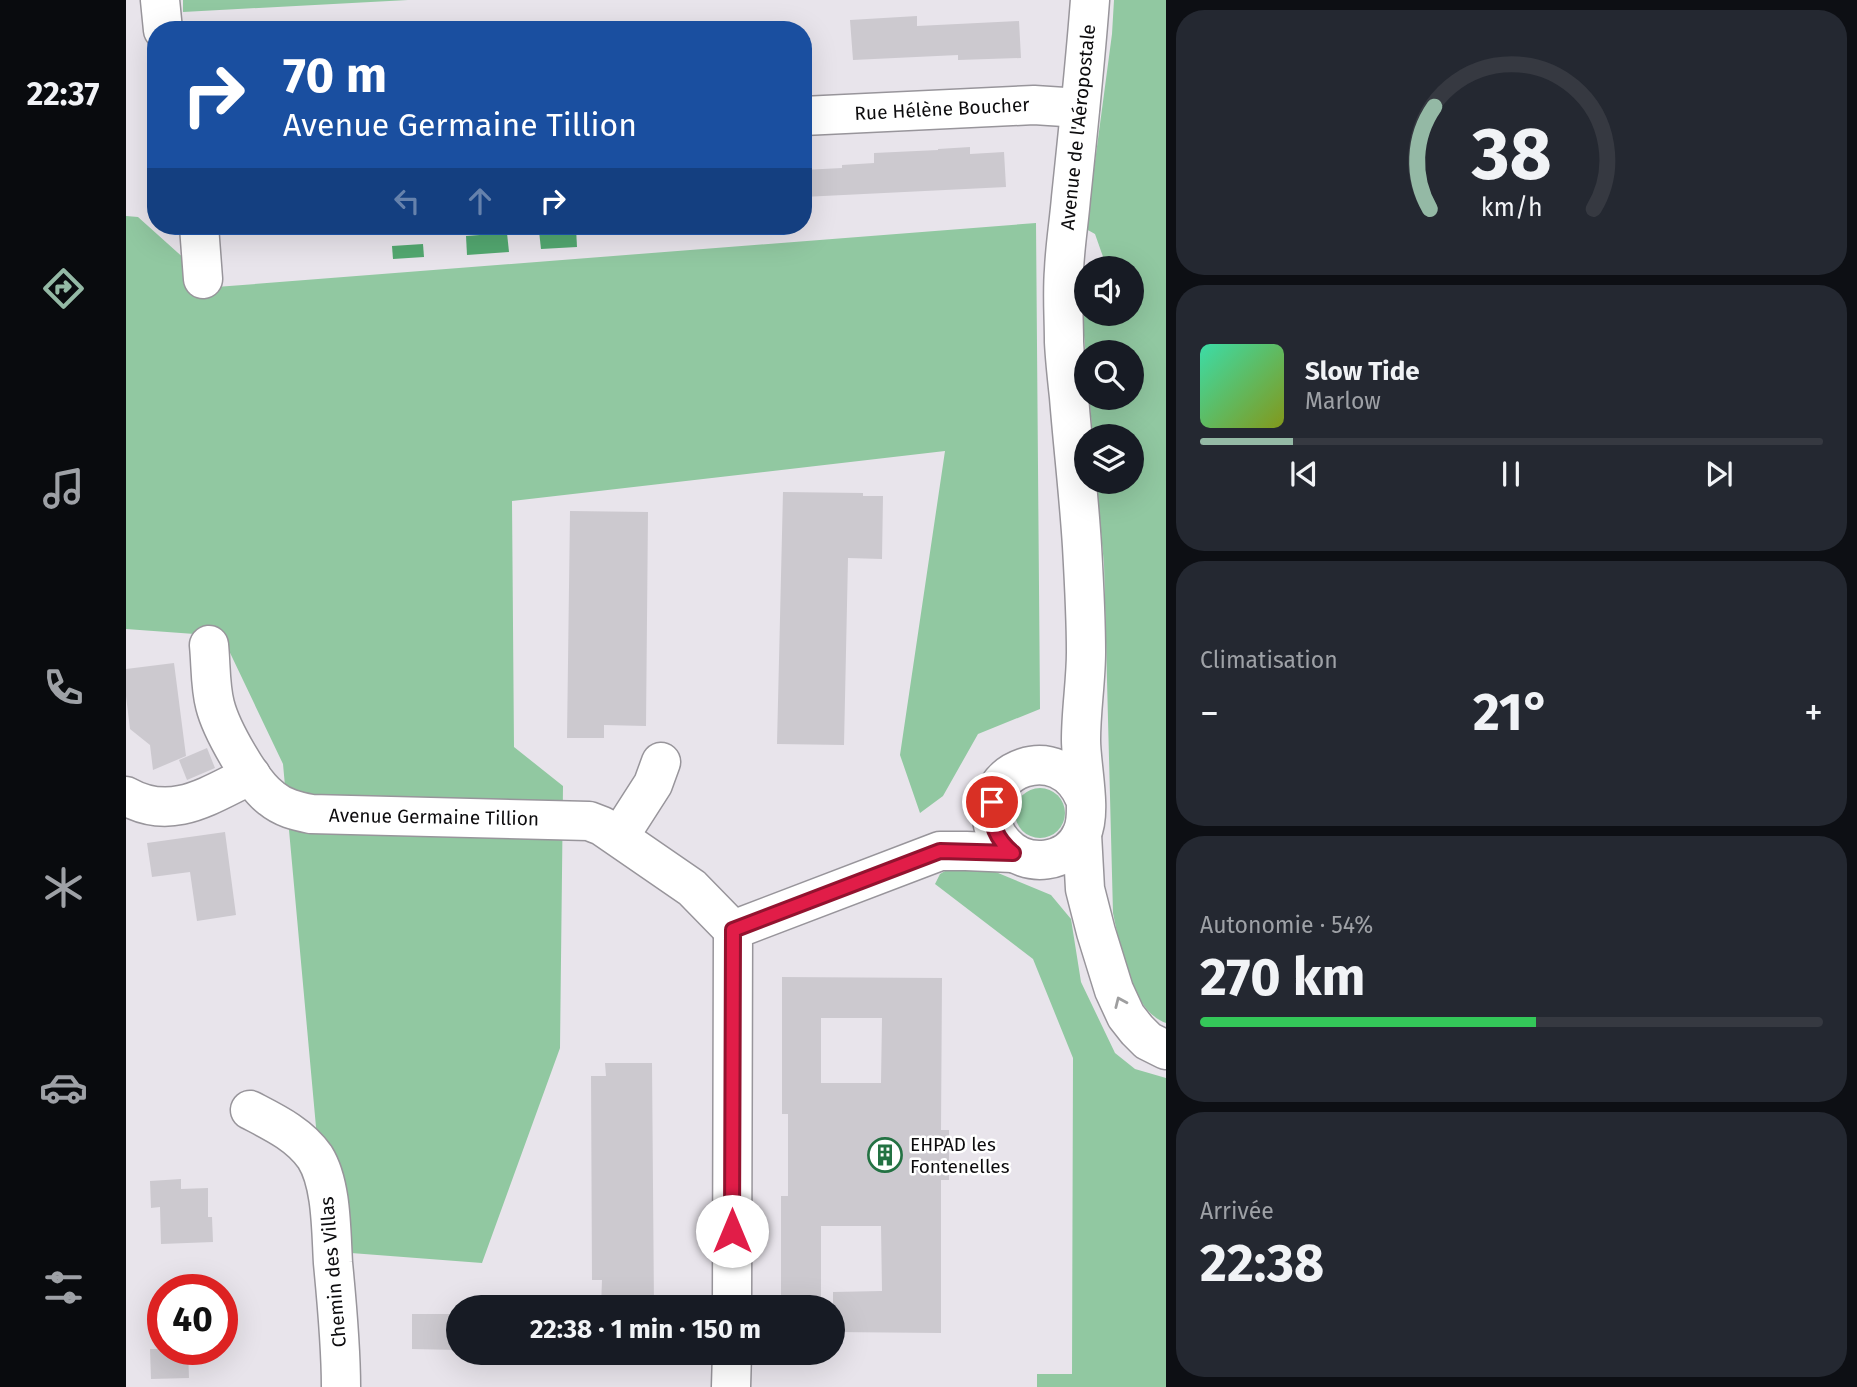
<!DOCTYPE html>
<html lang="fr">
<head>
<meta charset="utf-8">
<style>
  :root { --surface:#171b24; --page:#242831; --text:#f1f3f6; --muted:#9ea1a6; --line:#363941; --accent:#94b9a5 }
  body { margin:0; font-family:"Fira Sans",sans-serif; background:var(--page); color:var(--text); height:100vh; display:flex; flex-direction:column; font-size:26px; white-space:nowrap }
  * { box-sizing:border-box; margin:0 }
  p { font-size:23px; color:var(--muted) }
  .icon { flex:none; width:38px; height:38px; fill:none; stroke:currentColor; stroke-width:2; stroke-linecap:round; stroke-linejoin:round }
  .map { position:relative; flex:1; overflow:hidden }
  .side { display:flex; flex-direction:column; gap:10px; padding:10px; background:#0d0f14; width:691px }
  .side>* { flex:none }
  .banner { position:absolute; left:21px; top:21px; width:665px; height:214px; border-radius:28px; box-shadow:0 7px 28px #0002; background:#1a4fa0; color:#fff; overflow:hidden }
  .controls { position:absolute; left:948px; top:256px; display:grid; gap:14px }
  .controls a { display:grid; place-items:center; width:70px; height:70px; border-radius:50%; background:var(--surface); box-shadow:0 7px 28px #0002; font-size:35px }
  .speed { position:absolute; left:21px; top:1274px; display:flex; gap:14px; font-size:35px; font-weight:700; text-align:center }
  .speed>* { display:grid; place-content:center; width:91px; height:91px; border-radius:50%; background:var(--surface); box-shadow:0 7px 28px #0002; line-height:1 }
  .speed .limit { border:10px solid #d22; background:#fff; color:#111 }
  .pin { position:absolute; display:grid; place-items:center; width:60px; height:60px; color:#fff; margin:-30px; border:4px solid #fff; border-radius:50%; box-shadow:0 2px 7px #0007 }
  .me { position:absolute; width:77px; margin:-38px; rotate:0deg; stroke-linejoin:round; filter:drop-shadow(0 0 5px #0008) }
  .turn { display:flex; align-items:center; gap:24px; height:147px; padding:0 21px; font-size:32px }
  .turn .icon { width:91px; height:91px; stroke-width:2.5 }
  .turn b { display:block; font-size:49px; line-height:60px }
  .lanes { display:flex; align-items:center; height:66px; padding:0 21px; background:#0003; justify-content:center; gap:35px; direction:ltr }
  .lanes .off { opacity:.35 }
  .big { font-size:52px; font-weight:700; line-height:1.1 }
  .side .widget { flex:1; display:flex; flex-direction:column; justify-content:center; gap:10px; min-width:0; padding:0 24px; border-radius:28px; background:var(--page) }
  .side .dial { align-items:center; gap:0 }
  .dial svg { height:182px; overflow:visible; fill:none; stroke:var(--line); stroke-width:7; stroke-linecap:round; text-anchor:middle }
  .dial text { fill:var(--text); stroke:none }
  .song { display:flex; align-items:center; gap:21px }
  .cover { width:84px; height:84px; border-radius:10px; background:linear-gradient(135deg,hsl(160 70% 55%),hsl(70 70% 35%)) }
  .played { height:7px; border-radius:4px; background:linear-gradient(90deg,var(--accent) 15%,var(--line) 15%) }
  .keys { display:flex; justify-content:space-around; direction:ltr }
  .heat { display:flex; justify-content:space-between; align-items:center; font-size:38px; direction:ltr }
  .charge { height:10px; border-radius:5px; background:linear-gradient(90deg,#34c759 54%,var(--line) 0) }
  .trip { position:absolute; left:320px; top:1295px; width:399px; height:70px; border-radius:35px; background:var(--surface); box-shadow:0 7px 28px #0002; font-weight:700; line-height:70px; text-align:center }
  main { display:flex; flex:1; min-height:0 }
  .menu { display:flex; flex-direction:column; width:126px; justify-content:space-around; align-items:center; background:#090b0e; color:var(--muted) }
  .menu .icon { width:49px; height:49px }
  .menu .current { color:var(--accent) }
  .menu b { font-size:32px; color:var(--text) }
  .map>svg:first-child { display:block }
</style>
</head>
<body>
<main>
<nav class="menu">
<b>22:37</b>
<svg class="icon current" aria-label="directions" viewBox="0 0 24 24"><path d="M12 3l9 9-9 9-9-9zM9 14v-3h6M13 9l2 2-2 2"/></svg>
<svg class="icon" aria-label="music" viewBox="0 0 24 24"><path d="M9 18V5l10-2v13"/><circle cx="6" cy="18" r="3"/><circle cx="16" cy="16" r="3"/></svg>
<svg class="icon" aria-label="phone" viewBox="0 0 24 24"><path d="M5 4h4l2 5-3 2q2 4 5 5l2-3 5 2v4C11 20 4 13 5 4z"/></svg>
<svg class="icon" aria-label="climate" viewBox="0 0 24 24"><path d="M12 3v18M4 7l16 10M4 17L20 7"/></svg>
<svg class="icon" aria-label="car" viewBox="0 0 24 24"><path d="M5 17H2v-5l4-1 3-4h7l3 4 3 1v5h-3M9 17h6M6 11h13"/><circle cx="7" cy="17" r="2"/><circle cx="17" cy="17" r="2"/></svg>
<svg class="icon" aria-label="filters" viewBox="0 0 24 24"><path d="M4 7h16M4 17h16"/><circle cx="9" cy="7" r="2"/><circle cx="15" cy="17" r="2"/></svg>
</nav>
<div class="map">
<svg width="1040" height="1387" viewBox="0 0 1040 1387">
  <rect width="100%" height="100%" fill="#e8e4eb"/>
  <g fill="#91c8a1">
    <path d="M57,0H282L57,12Z"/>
    <path d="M988,0H1040V1023C1004,1010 994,946 987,913L978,564L970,481H1006V436H967L963,397H1006V352H961V368L955,303L961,302V313H1006V268H981L969,234L960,229L986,34Z"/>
    <path d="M0,216L12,217L90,287L910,223L914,709L852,734L817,796L794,813L774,755L819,451L386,501L388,747L437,786L434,1048L356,1263L225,1253L191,1138L157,764L96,636L0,629Z"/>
    <circle cx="914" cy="813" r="25"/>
    <path d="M840,866L860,868L925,895L945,919L955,982L989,1053L1009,1069L1040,1078V1387H911V1374H946L947,1058L907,959L809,884L814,874L819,871Z"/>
  </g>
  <g fill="#53a870">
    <path d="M450,228L451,247L415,249L413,231Z"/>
    <path d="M381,233L383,252L341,255L340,236Z"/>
    <path d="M297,244L298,257L267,259L266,246Z"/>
  </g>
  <g fill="#ccc9cf" fill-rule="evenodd">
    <path d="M791,16V26L893,21L895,58L832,60V55L727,60L724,20Z"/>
    <path d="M844,147V154L878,152L880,187L677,197V170L716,168V165L748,163V153L812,150V149Z"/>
    <path d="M657,492L737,493V496H757L756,559L722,558L718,745L651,744Z"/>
    <path d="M444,511L522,512L520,726L478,725V738H441Z"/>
    <path d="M48,663L60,756L27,770L24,745L4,729L0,696V669Z"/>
    <path d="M81,748L89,768L61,780L53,760Z"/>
    <path d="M99,832L110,915L71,921L64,872L26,877L21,843Z"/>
    <path d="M656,977L816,978L815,1130H823V1180H815V1333L707,1332V1292L756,1291L755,1226H695V1307H655V1196H662V1114H656ZM695,1018H756L755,1083H695Z"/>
    <path d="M479,1063H526L528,1307H475L476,1280H466L465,1076H480Z"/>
    <path d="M55,1179V1189L82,1188V1217H86L87,1242L35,1244L34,1207L25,1208L24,1181Z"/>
    <path d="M286,1314H332V1350L286,1349Z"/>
    <path d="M24,1349H62L63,1378L25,1379Z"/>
  </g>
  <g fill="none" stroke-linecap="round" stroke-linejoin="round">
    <g stroke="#98959b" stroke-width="41">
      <g id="minor">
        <path d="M34,0L37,30"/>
        <path d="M677,116L908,105L954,108"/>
        <path d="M73,226L77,279"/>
        <path d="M83,645C85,665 84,686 89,705C95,729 125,783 145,798C157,808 170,811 185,814L463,821L476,826L566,888L607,930"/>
        <path d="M0,796C46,822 83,795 125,775"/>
        <path d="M959,799C934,737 851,769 867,825C869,832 873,839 878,844C900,869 943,864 956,833C966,812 955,765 955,740C955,710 960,681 960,652C960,617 958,581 956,546C953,497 947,447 943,397C941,379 939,361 938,342C938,318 936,294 938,270C939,246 943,222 945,198C952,132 959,66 964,0"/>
        <path d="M956,834L959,889L970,932L988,990L1000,1016L1011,1030L1022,1041L1040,1050"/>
        <path d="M493,837L527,784L535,762"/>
        <path d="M124,1110C147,1122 173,1134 189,1157C206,1184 205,1231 207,1263C211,1304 215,1346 215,1387"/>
        <path d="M606,1307L607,930L814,851H840L887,853"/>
        <path d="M605,1387L606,1353"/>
      </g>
    </g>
    <use href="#minor" stroke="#fff" stroke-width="38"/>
  </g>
  <defs><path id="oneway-chevron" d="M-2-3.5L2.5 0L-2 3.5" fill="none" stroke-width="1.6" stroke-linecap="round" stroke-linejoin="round" transform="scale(1.75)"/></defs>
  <use stroke="#9e9e9f" href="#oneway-chevron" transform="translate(994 1002) rotate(-114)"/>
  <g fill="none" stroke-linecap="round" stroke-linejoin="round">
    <g stroke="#92132f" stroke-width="18">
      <path id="route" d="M606,1231L607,930L814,851L887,853C870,839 864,824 866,802"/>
    </g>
    <use href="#route" stroke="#e11d48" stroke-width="12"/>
  </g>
  <defs>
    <g id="building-ring" transform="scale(1.75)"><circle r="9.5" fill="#fff" stroke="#237243" stroke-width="1.5"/><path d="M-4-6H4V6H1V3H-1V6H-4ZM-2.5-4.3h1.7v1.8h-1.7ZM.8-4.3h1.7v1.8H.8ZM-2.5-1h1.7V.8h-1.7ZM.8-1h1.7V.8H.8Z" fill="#237243"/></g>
  </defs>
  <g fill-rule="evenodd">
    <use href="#building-ring" x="759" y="1155"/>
  </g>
  <g text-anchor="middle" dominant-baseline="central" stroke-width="5" stroke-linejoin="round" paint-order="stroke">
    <g font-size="19" fill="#0d0c0e" stroke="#fff">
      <text transform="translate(816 109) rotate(-3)">Rue Hélène Boucher</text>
      <text transform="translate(952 127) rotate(-84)">Avenue de l'Aéropostale</text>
      <text transform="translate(308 817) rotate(1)">Avenue Germaine Tillion</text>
      <text transform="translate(207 1272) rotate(-95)">Chemin des Villas</text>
    </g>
    <g font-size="19" fill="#0d0c0e" stroke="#fff" text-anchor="start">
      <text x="784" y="1144">EHPAD les<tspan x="784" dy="22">Fontenelles</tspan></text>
    </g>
  </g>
</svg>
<div class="controls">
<a><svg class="icon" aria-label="sound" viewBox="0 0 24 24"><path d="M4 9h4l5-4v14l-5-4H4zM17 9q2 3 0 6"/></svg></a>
<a><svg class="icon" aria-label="search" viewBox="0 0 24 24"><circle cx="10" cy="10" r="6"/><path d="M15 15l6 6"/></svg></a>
<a><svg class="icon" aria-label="layers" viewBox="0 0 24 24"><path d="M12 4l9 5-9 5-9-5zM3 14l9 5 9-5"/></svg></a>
</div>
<div class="speed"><div class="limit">40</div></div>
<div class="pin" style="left:866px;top:802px;background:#d93025"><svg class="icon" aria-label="arrive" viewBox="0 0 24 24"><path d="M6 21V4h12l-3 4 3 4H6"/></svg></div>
<svg class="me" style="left:606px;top:1231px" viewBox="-20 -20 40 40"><circle r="19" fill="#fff"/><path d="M0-13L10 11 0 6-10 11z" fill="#e11d48"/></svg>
<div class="trip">22:38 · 1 min · 150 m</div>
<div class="banner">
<div class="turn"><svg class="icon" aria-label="right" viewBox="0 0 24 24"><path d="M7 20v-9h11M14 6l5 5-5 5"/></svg><div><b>70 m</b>Avenue Germaine Tillion</div></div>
<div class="lanes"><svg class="icon off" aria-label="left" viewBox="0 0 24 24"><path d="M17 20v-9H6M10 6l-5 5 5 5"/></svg><svg class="icon off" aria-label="ahead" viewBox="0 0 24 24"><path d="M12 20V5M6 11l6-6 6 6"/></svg><svg class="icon" aria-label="right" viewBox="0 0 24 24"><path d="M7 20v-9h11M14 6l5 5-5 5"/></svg></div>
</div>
</div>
<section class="side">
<div class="widget dial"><svg viewBox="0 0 100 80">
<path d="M14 69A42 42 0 1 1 86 69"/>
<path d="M14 69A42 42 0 0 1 16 24" stroke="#94b9a5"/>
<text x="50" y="56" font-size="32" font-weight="700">38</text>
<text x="50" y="72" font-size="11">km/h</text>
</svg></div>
<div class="widget">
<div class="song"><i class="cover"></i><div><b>Slow Tide</b><p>Marlow</p></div></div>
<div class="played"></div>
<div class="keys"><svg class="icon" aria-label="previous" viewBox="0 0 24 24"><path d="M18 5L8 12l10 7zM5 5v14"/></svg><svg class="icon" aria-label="pause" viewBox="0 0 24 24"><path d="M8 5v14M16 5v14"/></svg><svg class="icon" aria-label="next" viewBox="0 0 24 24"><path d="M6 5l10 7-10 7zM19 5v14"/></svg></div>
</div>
<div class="widget"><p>Climatisation</p>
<div class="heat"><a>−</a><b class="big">21°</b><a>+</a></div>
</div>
<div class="widget"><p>Autonomie · 54%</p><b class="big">270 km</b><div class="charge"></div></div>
<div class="widget"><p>Arrivée</p><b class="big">22:38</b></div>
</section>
</main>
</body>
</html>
